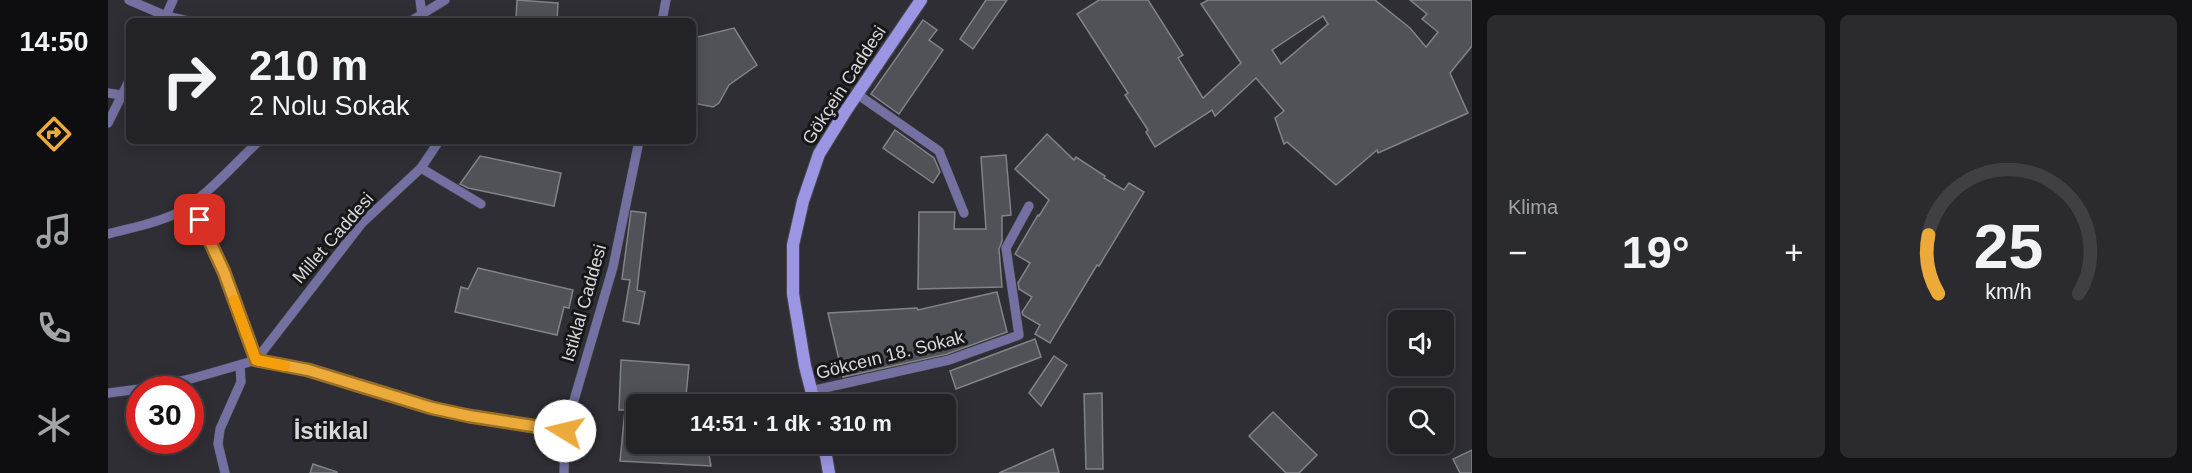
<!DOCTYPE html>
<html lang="tr">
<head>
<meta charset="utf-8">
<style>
  :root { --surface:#222227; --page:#2a2a2f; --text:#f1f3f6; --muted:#a2a4a7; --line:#3f3f44; --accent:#ebaa39 }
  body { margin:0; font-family:Arial,sans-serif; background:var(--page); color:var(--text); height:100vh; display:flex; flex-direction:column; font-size:22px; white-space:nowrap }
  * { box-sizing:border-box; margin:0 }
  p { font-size:20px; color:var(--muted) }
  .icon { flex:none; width:33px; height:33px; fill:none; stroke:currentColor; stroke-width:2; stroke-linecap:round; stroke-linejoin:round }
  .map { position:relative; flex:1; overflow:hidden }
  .panel { display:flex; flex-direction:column; gap:15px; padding:15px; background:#131315; width:720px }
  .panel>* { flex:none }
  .hud { position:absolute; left:18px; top:18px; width:570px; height:126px; border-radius:9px; box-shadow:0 3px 15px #0003,0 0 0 2px var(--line); background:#222227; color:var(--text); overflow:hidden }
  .fabs { position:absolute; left:1280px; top:310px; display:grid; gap:12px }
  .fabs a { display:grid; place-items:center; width:66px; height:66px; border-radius:9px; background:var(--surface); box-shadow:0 3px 15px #0003,0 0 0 2px var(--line); font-size:30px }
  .speed { position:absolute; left:18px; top:376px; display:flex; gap:12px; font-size:30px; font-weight:700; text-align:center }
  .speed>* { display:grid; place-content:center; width:78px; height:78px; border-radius:50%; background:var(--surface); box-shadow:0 3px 15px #0003,0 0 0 2px var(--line); line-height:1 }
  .speed .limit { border:9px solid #d22; background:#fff; color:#111 }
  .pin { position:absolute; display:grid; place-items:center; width:51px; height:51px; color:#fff; margin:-26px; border-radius:12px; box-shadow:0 3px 9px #0006 }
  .me { position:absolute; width:66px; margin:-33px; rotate:279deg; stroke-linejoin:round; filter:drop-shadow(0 0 4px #0008) }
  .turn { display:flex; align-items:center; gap:21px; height:126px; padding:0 24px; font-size:27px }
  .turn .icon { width:78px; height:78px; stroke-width:2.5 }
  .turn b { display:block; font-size:42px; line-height:51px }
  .big { font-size:45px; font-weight:700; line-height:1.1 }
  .panel .widget { flex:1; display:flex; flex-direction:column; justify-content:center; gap:9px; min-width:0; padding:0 21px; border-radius:9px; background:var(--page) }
  .panel .dial { align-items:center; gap:0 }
  .dial svg { height:156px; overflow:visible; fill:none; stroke:var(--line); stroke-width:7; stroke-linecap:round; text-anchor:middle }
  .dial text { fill:var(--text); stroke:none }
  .heat { display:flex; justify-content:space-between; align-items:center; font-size:33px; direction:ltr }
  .panel .tiles { flex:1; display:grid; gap:15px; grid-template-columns:repeat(2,1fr) }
  .trip { position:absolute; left:518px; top:394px; width:330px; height:60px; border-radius:9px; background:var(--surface); box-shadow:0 3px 15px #0003,0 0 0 2px var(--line); font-weight:700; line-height:60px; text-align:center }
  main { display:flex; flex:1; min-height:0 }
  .tabs { display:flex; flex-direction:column; width:108px; justify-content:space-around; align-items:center; background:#0e0e10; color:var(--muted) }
  .tabs .icon { width:42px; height:42px }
  .tabs .current { color:var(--accent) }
  .tabs b { font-size:27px; color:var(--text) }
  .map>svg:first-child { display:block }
</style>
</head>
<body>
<main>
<nav class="tabs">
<b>14:50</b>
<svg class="icon current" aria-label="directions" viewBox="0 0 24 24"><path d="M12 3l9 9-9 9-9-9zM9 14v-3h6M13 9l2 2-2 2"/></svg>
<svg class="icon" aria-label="music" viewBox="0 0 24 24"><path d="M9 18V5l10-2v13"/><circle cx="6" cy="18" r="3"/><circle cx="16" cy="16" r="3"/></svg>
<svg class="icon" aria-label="phone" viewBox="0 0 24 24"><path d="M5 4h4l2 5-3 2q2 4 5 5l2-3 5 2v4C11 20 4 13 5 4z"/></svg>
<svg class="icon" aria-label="climate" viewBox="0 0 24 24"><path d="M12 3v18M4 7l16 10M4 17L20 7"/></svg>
</nav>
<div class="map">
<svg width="1364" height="473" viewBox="0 0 1364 473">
  <rect width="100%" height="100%" fill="#2e2e34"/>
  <g fill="#515158" stroke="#828289" stroke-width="1.5" fill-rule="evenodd">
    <path d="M409,0L450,3L449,21L408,19Z"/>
    <path d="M878,0H899L865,49L852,39Z"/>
    <path d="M991,0H1040L1075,55L1070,58L1095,98L1133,63L1093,4L1100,0H1267L1302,28L1318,47L1330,32L1314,19L1319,14L1302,0H1364V46L1342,73L1360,113L1270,153L1269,150L1228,185L1179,142L1176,144L1167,118L1176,111L1148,78L1107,116L1104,110L1047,147L1038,132L1040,130L1017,95L1020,93L969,14ZM1215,16L1220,24L1173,64L1164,50Z"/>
    <path d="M815,20L829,30L821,40L835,50L791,114L763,94Z"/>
    <path d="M626,28L649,65L621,85L611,103L605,107L585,103V38Z"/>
    <path d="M787,130L826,158L832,172L825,183L775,148Z"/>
    <path d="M939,134L966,160L968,157L997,176L996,178L1016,190L1021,183L1036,192L991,266L989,265L942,343L927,334L932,325L915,315L914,312L924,297L911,289L910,283L922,263L907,254L930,215L931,216L941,200L907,169Z"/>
    <path d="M898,155L903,215L894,216V241L891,249L894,287L810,289L811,212H847L846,229H878L873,157Z"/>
    <path d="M372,156L453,173L446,206L360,188L352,184Z"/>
    <path d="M523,211L538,213L529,290L537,292L531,324L515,321L522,280L514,279Z"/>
    <path d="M370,268L465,290L461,308L456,307L449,335L347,312L353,287L360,289Z"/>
    <path d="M889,292L899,332L839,354L735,377L720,313L809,308L810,310Z"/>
    <path d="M927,339L933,357L848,389L842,371Z"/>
    <path d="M946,356L959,365L933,406L921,393Z"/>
    <path d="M513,360L581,365L578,396H583L582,405H528V444H599L603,466L512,461L517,410H511Z"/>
    <path d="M994,393L995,469H978L976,394Z"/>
    <path d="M1165,412L1209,455L1191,473H1178L1141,436Z"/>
    <path d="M945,449L951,473H891Z"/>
    <path d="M1364,450V473H1352L1345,459Z"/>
    <path d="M205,464L229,472V473H202Z"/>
  </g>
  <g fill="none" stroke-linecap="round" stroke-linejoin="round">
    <g stroke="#49494f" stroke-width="10">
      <g id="street">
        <path d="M21,0L58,16L80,21"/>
        <path d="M312,0L314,15"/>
        <path d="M56,20L65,0"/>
        <path d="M303,21L337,0"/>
        <path d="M554,21L558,0"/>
        <path d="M0,93L13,95"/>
        <path d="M749,94L831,151L856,213"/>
        <path d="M0,123L21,81"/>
        <path d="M313,168L373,204"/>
        <path d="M84,203L116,272L148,360"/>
        <path d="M0,234C22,228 46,224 67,214C97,199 126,164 151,141"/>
        <path d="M148,360L254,223L313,168L331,141"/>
        <path d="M703,391L841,360L911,335L898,248L921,206"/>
        <path d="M0,393L47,387L86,378L148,360L200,370L324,408L361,416L457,431"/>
        <path d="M117,473L110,444L112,429L133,382L132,365"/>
        <path d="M456,473L457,431L505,267L531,141"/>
      </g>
    </g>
    <g stroke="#49494f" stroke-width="14">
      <g id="secondary">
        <path d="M707,405L697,366L685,294V245L695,201L711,154L737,112L813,0"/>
        <path d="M716,444L721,473"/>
      </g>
    </g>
    <use href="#street" stroke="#7471a2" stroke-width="9"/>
    <use href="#secondary" stroke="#9b95e3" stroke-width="12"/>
  </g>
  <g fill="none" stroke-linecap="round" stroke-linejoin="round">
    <g stroke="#996e25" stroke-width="15">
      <path id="route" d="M92,220L116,272L148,360L200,370L324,408L361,416L457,431"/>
    </g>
    <use href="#route" stroke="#ebaa39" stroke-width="10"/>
    <path stroke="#f59e0b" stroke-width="10" d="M126,300L148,360L177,366"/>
  </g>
  <g text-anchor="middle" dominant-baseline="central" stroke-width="6" stroke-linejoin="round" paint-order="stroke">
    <g font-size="18" fill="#d8d8dc" stroke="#171619">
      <text transform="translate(736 85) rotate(-57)">Gökçein Caddesi</text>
      <text transform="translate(225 238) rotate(-49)">Millet Caddesi</text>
      <text transform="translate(476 303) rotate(-74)">Istiklal Caddesi</text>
      <text transform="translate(782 355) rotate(-14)">Gökceın 18. Sokak</text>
    </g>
    <g font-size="24" font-weight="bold" fill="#d8d8dc" stroke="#171619">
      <text x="223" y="430">İstiklal</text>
    </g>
  </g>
</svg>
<div class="fabs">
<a><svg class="icon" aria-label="sound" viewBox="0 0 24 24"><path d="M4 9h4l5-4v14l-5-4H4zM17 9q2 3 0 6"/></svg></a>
<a><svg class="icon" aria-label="search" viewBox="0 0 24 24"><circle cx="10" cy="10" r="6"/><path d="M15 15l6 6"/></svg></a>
</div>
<div class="speed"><div class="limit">30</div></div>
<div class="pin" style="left:92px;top:220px;background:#d93025"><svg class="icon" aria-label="arrive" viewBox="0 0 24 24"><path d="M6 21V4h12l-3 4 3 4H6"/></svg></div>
<svg class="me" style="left:457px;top:431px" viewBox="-20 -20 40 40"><circle r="19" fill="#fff"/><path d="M0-13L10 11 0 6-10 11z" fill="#ebaa39"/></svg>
<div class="trip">14:51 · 1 dk · 310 m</div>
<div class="hud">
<div class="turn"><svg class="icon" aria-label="right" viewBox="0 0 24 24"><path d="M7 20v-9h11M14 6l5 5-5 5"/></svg><div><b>210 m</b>2 Nolu Sokak</div></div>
</div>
</div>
<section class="panel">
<div class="tiles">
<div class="widget"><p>Klima</p>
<div class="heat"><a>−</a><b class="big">19°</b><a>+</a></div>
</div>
<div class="widget dial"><svg viewBox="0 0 100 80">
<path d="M14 69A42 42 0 1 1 86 69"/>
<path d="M14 69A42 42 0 0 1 9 39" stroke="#ebaa39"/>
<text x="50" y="56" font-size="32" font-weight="700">25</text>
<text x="50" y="72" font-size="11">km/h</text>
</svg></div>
</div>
</section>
</main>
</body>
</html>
